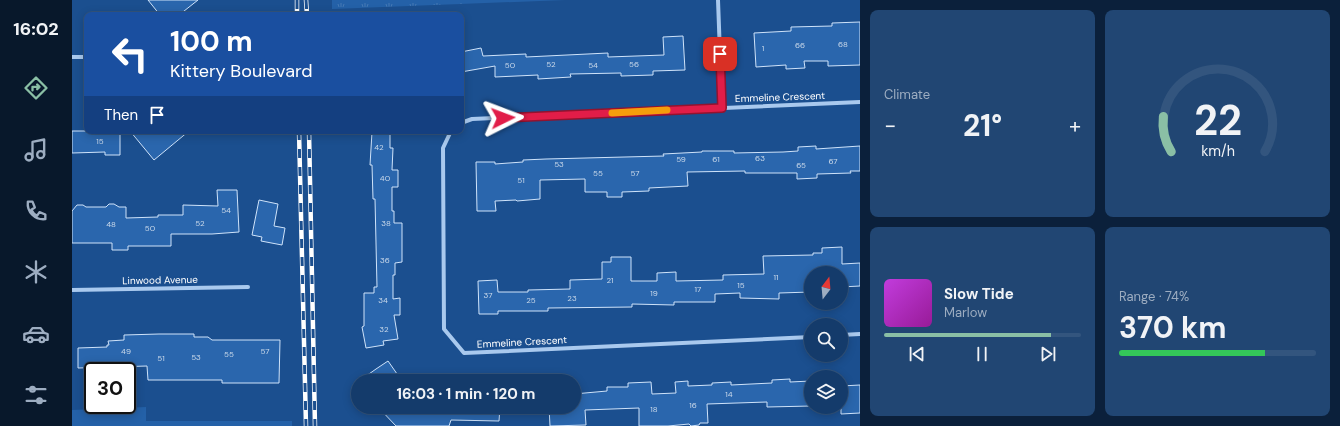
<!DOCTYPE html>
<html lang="en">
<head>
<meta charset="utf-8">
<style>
  :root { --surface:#143b6b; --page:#214673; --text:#f1f3f6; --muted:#9dadc1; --line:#33557e; --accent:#8abfa5 }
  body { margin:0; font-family:"DM Sans",sans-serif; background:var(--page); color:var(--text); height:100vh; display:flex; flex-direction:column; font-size:15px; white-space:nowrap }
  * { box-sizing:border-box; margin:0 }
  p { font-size:13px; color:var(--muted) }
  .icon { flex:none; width:22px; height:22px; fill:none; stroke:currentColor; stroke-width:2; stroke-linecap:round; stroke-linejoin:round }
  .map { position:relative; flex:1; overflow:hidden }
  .sheet { display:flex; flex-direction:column; gap:10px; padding:10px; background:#0b203b; width:480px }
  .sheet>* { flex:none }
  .guide { position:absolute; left:12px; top:12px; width:380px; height:122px; border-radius:8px; box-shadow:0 2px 10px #0003,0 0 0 1px var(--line); background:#1a4fa0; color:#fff; overflow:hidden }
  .needle { width:26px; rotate:16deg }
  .fabs { position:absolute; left:732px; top:266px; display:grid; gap:8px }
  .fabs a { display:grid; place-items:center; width:44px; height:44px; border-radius:50%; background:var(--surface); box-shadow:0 2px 10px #0003,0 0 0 1px var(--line); font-size:20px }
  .speed { position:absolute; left:12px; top:362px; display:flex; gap:8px; font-size:20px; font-weight:700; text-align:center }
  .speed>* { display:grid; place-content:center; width:52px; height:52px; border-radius:50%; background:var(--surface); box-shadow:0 2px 10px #0003,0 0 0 1px var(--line); line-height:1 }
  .speed .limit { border:2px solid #111; border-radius:6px; background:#fff; color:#111 }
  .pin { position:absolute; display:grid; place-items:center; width:34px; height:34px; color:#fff; margin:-17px; border-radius:8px; box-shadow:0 2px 6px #0006 }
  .me { position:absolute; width:44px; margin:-22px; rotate:87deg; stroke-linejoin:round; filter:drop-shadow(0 0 3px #0008) }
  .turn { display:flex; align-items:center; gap:14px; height:84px; padding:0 20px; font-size:18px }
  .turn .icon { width:52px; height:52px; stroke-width:2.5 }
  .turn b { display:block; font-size:28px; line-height:34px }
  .then { display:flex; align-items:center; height:38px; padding:0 20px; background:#0003; gap:8px; font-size:15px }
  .big { font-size:30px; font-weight:700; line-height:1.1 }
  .sheet .widget { flex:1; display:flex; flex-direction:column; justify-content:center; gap:6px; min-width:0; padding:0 14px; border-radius:8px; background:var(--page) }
  .sheet .dial { align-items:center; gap:0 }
  .dial svg { height:104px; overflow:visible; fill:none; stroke:var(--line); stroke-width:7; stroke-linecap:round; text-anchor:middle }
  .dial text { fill:var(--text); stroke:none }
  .song { display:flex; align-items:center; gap:12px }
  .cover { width:48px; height:48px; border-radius:6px; background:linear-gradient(135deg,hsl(290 70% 55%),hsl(300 70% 35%)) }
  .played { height:4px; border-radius:2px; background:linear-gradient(90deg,var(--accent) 85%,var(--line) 85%) }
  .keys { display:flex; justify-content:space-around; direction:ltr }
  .heat { display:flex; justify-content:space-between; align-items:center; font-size:22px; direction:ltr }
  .charge { height:6px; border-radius:3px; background:linear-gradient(90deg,#34c759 74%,var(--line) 0) }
  .sheet .tiles { flex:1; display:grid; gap:10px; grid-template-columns:repeat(2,1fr) }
  .trip { position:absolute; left:279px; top:374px; width:230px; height:40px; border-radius:20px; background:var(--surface); box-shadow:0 2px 10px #0003,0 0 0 1px var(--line); font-weight:700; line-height:40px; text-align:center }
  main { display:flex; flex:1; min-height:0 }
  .menu { display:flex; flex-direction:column; width:72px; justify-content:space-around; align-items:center; background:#08182b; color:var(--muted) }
  .menu .icon { width:28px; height:28px }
  .menu .selected { color:var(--accent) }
  .menu b { font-size:18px; color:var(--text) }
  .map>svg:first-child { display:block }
</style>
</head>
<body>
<main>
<nav class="menu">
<b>16:02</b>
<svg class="icon selected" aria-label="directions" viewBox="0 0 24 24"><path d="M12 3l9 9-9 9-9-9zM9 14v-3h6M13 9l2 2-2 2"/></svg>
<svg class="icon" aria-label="music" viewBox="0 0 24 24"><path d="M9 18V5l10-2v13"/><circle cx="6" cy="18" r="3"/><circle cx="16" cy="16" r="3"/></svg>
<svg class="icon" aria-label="phone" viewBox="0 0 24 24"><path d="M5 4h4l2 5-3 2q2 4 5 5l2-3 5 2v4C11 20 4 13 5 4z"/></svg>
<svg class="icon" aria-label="climate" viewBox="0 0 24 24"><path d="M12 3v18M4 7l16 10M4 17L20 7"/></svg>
<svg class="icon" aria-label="car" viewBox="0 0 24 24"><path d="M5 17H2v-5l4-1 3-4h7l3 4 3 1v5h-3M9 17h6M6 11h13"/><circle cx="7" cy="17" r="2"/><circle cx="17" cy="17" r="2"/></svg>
<svg class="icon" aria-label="filters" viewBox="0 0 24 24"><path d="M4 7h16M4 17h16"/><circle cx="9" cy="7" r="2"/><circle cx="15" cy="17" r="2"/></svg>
</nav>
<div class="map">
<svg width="788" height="426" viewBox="0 0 788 426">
  <defs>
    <pattern id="grass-tufts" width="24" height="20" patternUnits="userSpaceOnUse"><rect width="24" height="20" fill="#2461a8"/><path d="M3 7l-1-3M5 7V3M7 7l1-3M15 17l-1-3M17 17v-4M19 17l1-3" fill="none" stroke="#4579b5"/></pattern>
  </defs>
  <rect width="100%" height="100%" fill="#1b4f8f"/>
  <path fill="url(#grass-tufts)" d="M260,0H493L260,9Z"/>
  <path fill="#2461a8" d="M74,407V421H220V426H0V410Z"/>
  <g fill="#2a66ad" stroke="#cfe3fa">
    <path d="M76,0H126L107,15H88Z"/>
    <path d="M788,22V65L756,66V61H732L733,68L714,69V65L684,67L682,33L719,31V27L760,26V23Z"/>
    <path d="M611,36L613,70L581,71V75L549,76V73L498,74L499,77L466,79V75L423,77V66L389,72V52L409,48L411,56L454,54V57L536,53V57L592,55L591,37Z"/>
    <path d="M0,131H48V155H33V152L0,153Z"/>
    <path d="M58,131H117L82,160Z"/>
    <path d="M300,132L318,133V148H321L320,170H326V187H320V211H322V223H330V262L323,263V275H321V299L328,298V315H322L326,339L311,341L312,345L294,348L290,327L292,326V293H302V287H305L303,199H301L300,165H298Z"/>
    <path d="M744,146V149L788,146V171H778L779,173L745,174V178L725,179V173H673V171L615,172L616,186L577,188V191L550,192V197H535V192H513V179L468,180V199L445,201L444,200L423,201L424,211H405L404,162H423V164L451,162V160L474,159L592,156L591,154L630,152V151H662V153L711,152L726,151V147Z"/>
    <path d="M145,190H165L167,232L140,234H99V246H56V250H40V243H0V211L5,205H11L14,207H34L37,204H42L47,207H54V218L86,217V215H111V205L146,206Z"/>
    <path d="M187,200L206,204L202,226L213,228L210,245L189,241L190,237L180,235Z"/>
    <path d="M770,247V264L788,263V286L769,287V273H739V292L707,293V299L668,298V293L643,294V302H602V305L560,304V307L476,308V311H426V314H407L406,281L425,280L426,292H456V290L498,289V280L530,279V262H539V257H559V281H585V273L604,272V281L651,280V275L692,274L691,256L741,255V253H750V248Z"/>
    <path d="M87,334H122V337H136L140,340H208L207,383H150V380H76L75,366L6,368V348L35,347V345H37L36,341L52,340V335Z"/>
    <path d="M316,361L330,381H287L304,369Z"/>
    <path d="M718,379V382L739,381V406L695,407V402L635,404L636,423H628L627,425L619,426L617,424L596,426H567V408L513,410L514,425L478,426L477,407H502V394L535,391V387H556V383L579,382L580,394L604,393L603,382L616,381V386L640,385V383L659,382V385L700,383V380Z"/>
    <path d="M788,385V413L769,414V386Z"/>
    <path d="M306,407H428L427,421L379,420L377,426H324Z"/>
  </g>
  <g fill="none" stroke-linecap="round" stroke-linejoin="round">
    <g stroke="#a9c9ee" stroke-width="4">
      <path d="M646,0L650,108"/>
      <path d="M0,57H15"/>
      <path d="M389,123L400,119L788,102"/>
      <path d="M379,131L371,148L372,329L392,353L739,337"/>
      <path d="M0,290L176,287"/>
      <path d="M769,335L788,334"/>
    </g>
    <g stroke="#fff" stroke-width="4.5">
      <g id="rail">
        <path d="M225,0V15"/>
        <path d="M234,0L235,15"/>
        <path d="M227,131L234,426"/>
        <path d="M237,131L243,426"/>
      </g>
    </g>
    <use href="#rail" stroke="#1b4f8f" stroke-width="3" stroke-dasharray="9" stroke-linecap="butt"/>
  </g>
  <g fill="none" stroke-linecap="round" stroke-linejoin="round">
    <g stroke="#92132f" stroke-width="10">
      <path id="route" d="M431,118L650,108L648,54"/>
    </g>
    <use href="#route" stroke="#e11d48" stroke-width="7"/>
    <path stroke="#f59e0b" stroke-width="7" d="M540,113L595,110"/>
  </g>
  <g text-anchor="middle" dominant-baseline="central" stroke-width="4" stroke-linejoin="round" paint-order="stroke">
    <g font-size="8" fill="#cad9ea">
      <text x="771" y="44">68</text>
      <text x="728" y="45">66</text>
      <text x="691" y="48">1</text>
      <text x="479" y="64">52</text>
      <text x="562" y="64">56</text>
      <text x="438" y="65">50</text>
      <text x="521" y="65">54</text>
      <text x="28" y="141">15</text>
      <text x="307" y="147">42</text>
      <text x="688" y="158">63</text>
      <text x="609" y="159">59</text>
      <text x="644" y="159">61</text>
      <text x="761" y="161">67</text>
      <text x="487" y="164">53</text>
      <text x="729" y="165">65</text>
      <text x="526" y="173">55</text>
      <text x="563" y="173">57</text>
      <text x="313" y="178">40</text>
      <text x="449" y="180">51</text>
      <text x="154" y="210">54</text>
      <text x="128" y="223">52</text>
      <text x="314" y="223">38</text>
      <text x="39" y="224">48</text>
      <text x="78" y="228">50</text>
      <text x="313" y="260">36</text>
      <text x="704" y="277">11</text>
      <text x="538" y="280">21</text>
      <text x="669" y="285">15</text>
      <text x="626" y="289">17</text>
      <text x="582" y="293">19</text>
      <text x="416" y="295">37</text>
      <text x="500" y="298">23</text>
      <text x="311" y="300">34</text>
      <text x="459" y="300">25</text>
      <text x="312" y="329">32</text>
      <text x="54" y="351">49</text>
      <text x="193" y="351">57</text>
      <text x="157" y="354">55</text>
      <text x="124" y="357">53</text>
      <text x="89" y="358">51</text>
      <text x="657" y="394">14</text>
      <text x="621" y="405">16</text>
      <text x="582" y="409">18</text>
    </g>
    <g font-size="10" fill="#fff" stroke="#1b4f8f">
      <text transform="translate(708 97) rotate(-2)">Emmeline Crescent</text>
      <text transform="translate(88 280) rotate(-1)">Linwood Avenue</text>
      <text transform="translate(450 342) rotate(-3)">Emmeline Crescent</text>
    </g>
  </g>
</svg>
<div class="fabs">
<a><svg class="needle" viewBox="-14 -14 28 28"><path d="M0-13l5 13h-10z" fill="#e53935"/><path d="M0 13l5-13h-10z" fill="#9dadc1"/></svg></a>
<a><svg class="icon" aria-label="search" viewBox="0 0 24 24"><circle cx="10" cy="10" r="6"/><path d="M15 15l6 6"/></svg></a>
<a><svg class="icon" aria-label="layers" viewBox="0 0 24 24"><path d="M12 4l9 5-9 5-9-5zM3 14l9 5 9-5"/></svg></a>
</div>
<div class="speed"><div class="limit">30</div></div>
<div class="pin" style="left:648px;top:54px;background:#d93025"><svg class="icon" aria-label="arrive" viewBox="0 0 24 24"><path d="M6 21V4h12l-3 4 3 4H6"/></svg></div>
<svg class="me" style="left:431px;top:118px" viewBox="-20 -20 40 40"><path d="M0-17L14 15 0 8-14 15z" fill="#e11d48" stroke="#fff" stroke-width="4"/></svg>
<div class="trip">16:03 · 1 min · 120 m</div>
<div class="guide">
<div class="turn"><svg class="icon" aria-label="left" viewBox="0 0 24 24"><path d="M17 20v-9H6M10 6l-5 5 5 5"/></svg><div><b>100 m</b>Kittery Boulevard</div></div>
<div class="then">Then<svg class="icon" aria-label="arrive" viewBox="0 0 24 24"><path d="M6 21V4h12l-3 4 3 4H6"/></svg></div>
</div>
</div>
<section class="sheet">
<div class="tiles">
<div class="widget"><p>Climate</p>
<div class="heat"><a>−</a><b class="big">21°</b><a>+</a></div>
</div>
<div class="widget dial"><svg viewBox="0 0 100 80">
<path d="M14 69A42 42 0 1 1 86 69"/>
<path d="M14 69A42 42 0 0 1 8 42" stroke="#8abfa5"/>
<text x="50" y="56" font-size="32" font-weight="700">22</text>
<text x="50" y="72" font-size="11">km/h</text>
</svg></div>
<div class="widget">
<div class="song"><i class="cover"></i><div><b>Slow Tide</b><p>Marlow</p></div></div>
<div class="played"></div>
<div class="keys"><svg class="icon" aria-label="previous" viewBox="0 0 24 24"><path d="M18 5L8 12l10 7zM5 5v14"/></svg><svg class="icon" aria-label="pause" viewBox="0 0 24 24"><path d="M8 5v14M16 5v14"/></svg><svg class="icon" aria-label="next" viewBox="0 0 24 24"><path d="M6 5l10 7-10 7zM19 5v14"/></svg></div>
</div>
<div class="widget"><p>Range · 74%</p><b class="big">370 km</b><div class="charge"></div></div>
</div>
</section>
</main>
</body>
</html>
